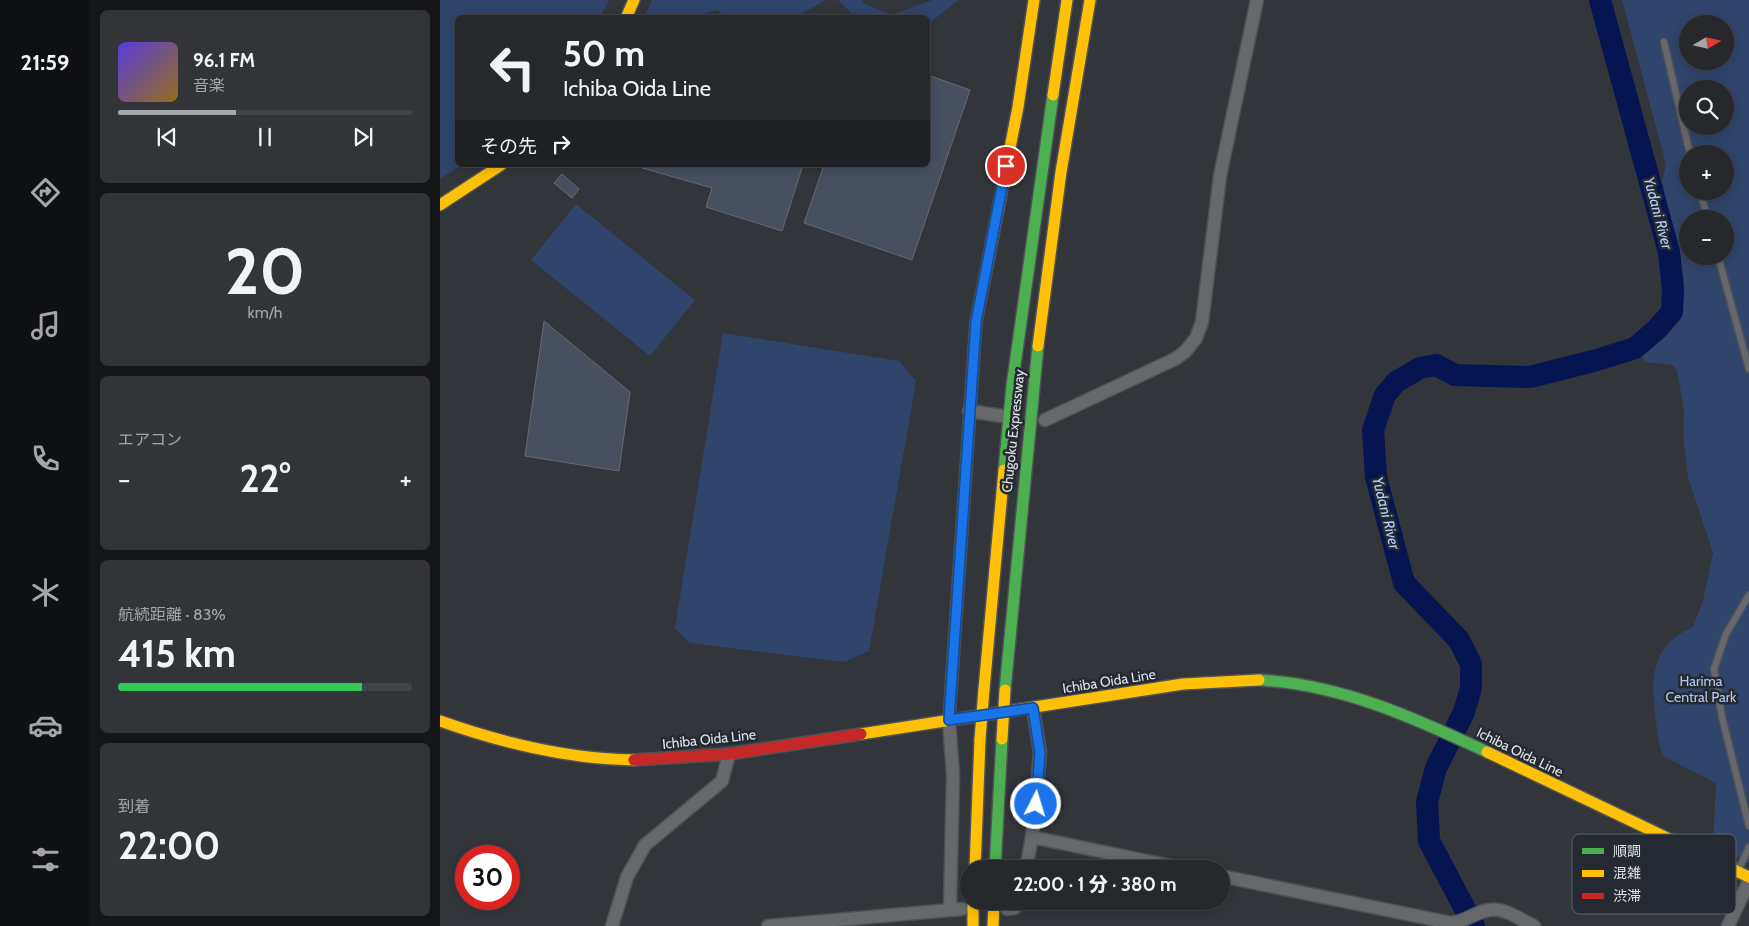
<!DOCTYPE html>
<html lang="ja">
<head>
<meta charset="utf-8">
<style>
  :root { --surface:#26282c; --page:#323438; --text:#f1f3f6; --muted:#a4a6a9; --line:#424448; --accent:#a4a7ac }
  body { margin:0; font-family:Cabin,"Noto Sans JP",sans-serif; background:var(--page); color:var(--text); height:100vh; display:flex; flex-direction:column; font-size:19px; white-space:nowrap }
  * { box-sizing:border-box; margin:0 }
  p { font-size:16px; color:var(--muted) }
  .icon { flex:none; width:28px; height:28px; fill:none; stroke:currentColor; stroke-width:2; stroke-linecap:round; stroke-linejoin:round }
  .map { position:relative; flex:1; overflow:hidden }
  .details { display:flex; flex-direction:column; gap:10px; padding:10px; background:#151618; width:350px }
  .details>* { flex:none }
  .top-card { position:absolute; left:15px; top:15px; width:475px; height:152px; border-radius:8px; box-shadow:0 2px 12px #0003,0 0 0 1px var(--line); background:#26282c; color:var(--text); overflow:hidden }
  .needle { width:32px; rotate:81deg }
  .tools { position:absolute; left:1239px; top:15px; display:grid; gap:10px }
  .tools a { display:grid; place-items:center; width:55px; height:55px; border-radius:50%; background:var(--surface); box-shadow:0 2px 12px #0003,0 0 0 1px var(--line); font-size:25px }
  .speed { position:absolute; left:15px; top:845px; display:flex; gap:10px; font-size:25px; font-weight:700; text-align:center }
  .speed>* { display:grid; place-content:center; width:65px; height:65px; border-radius:50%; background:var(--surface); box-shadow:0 2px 12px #0003,0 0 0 1px var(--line); line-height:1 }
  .speed .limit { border:8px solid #d22; background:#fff; color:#111 }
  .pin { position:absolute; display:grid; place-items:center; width:42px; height:42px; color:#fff; margin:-21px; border:2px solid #fff; border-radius:50%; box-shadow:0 1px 5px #0007 }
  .me { position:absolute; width:55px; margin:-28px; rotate:5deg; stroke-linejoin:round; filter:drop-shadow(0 0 4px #0008) }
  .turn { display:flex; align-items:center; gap:18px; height:105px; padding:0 25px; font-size:22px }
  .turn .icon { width:65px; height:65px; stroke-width:2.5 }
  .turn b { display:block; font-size:35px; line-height:42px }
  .then { display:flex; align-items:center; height:48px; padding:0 25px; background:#0003; gap:10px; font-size:19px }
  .big { font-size:38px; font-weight:800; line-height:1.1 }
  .details .widget { flex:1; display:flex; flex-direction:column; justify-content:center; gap:8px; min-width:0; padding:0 18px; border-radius:8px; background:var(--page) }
  .details .dial { align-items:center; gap:0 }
  .dial b { font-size:65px; line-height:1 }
  .song { display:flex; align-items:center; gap:15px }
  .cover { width:60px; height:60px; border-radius:8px; background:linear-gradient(135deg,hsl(250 70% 55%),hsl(40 70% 35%)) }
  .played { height:5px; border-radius:2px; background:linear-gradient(90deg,var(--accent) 40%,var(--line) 40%) }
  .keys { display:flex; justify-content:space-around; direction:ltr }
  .heat { display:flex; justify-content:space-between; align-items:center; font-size:28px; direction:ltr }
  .charge { height:8px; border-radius:4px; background:linear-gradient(90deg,#34c759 83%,var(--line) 0) }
  .trip { position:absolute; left:520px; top:860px; width:270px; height:50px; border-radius:25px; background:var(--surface); box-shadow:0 2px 12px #0003,0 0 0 1px var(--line); font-weight:800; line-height:50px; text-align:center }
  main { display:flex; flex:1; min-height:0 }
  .menu { display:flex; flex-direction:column; width:90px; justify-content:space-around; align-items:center; background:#0f1012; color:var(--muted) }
  .menu .icon { width:35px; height:35px }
  .menu .on { color:var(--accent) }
  .menu b { font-size:22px; color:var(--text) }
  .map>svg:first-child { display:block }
</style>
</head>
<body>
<main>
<nav class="menu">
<b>21:59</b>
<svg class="icon on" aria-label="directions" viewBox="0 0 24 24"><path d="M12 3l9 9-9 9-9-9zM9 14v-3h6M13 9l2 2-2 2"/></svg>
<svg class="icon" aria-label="music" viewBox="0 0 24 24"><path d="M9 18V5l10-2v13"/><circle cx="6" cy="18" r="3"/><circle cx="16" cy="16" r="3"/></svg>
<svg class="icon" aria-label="phone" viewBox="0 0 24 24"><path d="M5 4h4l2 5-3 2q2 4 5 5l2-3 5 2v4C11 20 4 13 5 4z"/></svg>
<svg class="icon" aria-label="climate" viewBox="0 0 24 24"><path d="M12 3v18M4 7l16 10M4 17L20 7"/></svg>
<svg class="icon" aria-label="car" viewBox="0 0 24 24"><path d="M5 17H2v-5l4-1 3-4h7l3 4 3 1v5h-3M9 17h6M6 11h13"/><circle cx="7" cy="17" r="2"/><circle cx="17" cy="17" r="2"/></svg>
<svg class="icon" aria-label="filters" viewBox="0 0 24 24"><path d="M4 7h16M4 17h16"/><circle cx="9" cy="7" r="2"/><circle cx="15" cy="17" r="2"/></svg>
</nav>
<section class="details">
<div class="widget">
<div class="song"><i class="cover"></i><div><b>96.1 FM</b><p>音楽</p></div></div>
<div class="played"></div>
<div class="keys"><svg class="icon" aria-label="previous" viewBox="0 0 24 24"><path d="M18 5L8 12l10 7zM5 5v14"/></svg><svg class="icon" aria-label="pause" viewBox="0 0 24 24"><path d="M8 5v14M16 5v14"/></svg><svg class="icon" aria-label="next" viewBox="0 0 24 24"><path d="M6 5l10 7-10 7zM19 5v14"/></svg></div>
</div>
<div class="widget dial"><b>20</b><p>km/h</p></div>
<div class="widget"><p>エアコン</p>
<div class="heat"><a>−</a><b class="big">22°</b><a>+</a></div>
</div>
<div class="widget"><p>航続距離 · 83%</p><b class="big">415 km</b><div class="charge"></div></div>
<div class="widget"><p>到着</p><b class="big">22:00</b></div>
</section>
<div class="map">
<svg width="1309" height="926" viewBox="0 0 1309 926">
  <rect width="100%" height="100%" fill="#32353a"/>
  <g fill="#30456c" fill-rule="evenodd">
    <path d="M0,0H169L160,17L18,18V165H22L0,179Z"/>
    <path d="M212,0H386L355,17H287L276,10C251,19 232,19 206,14Z"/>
    <path d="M398,0H422L423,3L452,15L492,0H519L488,24V18L415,17Z"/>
    <path d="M1182,0H1309V863L1273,845L1276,783L1223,756C1218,742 1217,729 1215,714C1211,675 1212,645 1253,627L1263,600L1273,553L1248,477L1243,434L1244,410L1237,370L1232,365L1205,362L1201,355C1212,347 1226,339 1234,327C1258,290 1232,229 1222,189L1225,188L1222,183L1226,164ZM1248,24H1285V61H1248ZM1248,89H1285V126H1248ZM1248,154H1285V191H1248ZM1248,219H1285V256H1248Z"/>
    <path d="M136,204L255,300L210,356L91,260Z"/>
    <path d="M283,333L459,361L476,381L429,651L404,662L250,643L235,628Z"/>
  </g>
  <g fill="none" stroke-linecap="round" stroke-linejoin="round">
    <path stroke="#041552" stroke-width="22" d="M1034,926L989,841L987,802L996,768L1024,712L1031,688V664L1019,640L964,583L936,477L933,430L945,395L956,382L980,368L996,365L1015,375L1090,377L1157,360L1195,348L1216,330L1232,312L1233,290L1229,252L1160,0"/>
  </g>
  <g fill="#485060" stroke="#686a6f">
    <path d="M488,75L530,90L472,260L364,223L384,165H488Z"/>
    <path d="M202,165H363L342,231L266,207L272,188L202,168Z"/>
    <path d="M122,174L139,189L132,198L114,183Z"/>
    <path d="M104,321L190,392L179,471L85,456Z"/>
  </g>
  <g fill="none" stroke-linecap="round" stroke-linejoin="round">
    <g stroke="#4e5155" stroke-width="9">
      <g id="lane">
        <path d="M1224,42L1250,154"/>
        <path d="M1260,191L1268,219"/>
        <path d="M1278,256L1309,369"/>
        <path d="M1309,595L1286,634L1274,669L1282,717L1309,826"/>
        <path d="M1298,871L1309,847"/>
      </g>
    </g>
    <g stroke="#4e5155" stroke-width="15">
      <g id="street">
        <path d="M529,411L562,416"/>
        <path d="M605,420L735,359L745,352L756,338L762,322L780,176L817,0"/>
        <path d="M509,720L513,775L510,909"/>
        <path d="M592,837L745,869"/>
        <path d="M586,869L592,837L600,753L593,708"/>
        <path d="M781,876L1011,923C1025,922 1035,912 1049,910C1064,907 1081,920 1094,926"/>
        <path d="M567,909L575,908L578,901"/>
        <path d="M172,926L187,877L205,845L282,781L289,754"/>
        <path d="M328,926L522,909"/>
        <path d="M1288,926L1309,881"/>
      </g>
    </g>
    <g stroke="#4e5155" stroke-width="14">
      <g id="fast">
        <path d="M564,470L572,386L613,95"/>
        <path d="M819,680C900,684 975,718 1047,752"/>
        <path d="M565,690L598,346"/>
        <path d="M509,720L536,322L546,271"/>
        <path d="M555,869L562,739"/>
      </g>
    </g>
    <g stroke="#4e5155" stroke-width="14">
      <g id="slow">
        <path d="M186,18L194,0"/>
        <path d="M613,95L627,0"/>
        <path d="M0,205L61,165"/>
        <path d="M546,271L578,107L594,0"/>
        <path d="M598,346L621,172L650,0"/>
        <path d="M544,689L564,470"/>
        <path d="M0,721C62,743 128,759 194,760"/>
        <path d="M421,734L743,684L819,680"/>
        <path d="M1047,752L1309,877"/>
        <path d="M535,869L540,739"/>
        <path d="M533,901V926"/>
        <path d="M553,926L554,901"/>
      </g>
    </g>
    <g stroke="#4e5155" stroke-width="14">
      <path id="jam" d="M194,760L289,754L421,734"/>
    </g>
    <use href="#lane" stroke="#66686b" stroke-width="6"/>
    <use href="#street" stroke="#66686b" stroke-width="12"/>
    <use href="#fast" stroke="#4caf50" stroke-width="11"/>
    <use href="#slow" stroke="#ffc107" stroke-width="11"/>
    <use href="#jam" stroke="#c62828" stroke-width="11"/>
    <g stroke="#4e5155" stroke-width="14" stroke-linecap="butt">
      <g id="slow-bridge">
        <path d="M540,739L544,689"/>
        <path d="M562,739L565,690"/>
      </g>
    </g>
    <use href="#slow-bridge" stroke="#ffc107" stroke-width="11"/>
  </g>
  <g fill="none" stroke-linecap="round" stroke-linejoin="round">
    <g stroke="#114b97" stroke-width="12">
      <path id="route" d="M566,166L536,322L509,720L593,708L600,753L596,804"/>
    </g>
    <use href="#route" stroke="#1a73e8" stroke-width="9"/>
  </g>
  <g text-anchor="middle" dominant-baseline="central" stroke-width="5" stroke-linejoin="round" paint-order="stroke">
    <g font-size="14" fill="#e1e5ea" stroke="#252a32">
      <text transform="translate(573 431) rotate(-84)">Chugoku Expressway</text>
      <text transform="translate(669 681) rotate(-9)">Ichiba Oida Line</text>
      <text transform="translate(269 739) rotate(-6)">Ichiba Oida Line</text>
      <text transform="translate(1080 752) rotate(26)">Ichiba Oida Line</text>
    </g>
    <g font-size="14" fill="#b2c8ef" stroke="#252a32">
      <text x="1261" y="681">Harima<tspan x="1261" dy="16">Central Park</tspan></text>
    </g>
    <g font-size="15" font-style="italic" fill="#bacff7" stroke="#252a32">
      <text transform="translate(1218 213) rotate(75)">Yudani River</text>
      <text transform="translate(946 513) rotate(76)">Yudani River</text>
    </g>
  </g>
  <rect x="1132" y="834" width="164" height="80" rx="8" fill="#252a32" stroke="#5d6269" stroke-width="1"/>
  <rect x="1142" y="848" width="22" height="6" fill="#4caf50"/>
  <rect x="1142" y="870" width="22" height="7" fill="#ffc107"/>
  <rect x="1142" y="893" width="22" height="6" fill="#c62828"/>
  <g font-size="14" fill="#e1e5ea">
    <text x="1173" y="856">順調</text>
    <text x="1173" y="878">混雑</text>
    <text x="1173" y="901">渋滞</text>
  </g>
</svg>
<div class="tools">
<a><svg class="needle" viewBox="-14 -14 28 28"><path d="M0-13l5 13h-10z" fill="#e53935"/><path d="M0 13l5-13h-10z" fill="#a4a6a9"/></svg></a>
<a><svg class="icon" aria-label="search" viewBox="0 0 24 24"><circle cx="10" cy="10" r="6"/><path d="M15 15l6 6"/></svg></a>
<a>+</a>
<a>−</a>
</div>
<div class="speed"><div class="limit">30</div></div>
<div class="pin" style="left:566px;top:166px;background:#d93025"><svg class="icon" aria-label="arrive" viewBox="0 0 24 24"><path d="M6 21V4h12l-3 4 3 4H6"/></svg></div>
<svg class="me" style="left:596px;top:804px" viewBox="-20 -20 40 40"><circle r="17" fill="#1a73e8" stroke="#fff" stroke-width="3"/><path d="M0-11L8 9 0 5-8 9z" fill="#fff"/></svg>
<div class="trip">22:00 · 1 分 · 380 m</div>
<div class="top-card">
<div class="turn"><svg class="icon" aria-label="left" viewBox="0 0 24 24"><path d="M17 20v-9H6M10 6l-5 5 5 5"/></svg><div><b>50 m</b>Ichiba Oida Line</div></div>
<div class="then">その先<svg class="icon" aria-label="right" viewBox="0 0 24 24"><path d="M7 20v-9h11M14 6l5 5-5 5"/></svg></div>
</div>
</div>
</main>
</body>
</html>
